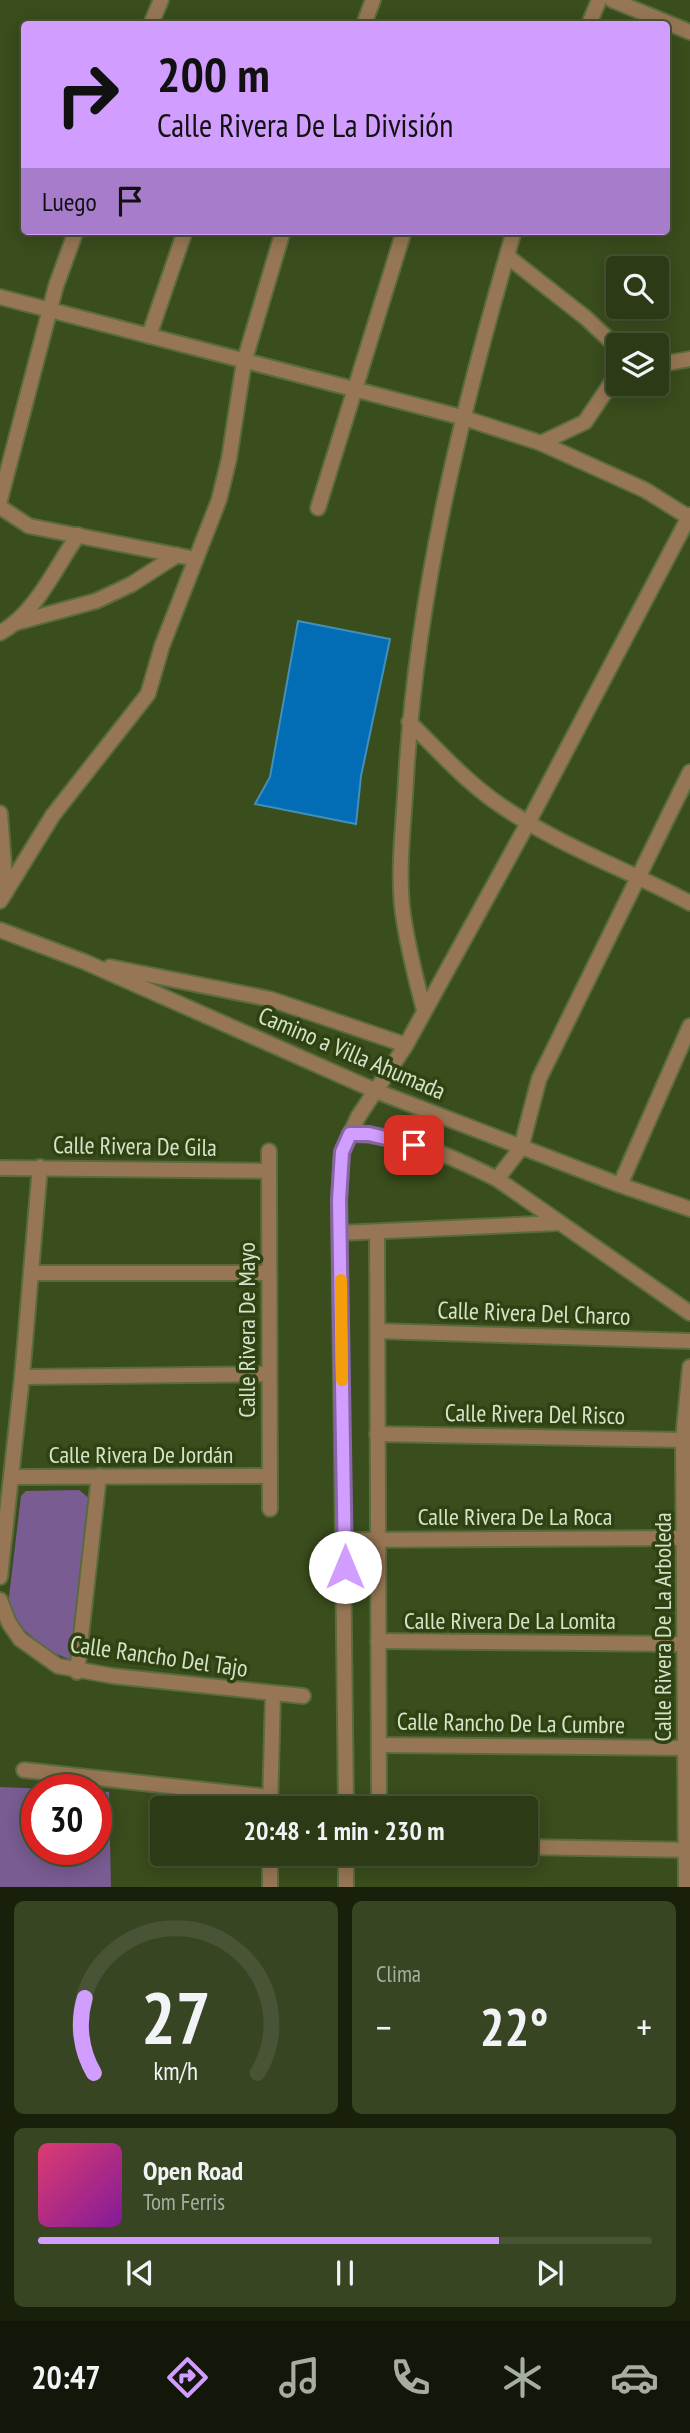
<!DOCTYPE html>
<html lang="es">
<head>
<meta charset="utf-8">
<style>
  :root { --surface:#2c3a16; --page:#384523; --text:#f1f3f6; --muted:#a6ada1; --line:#485435; --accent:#d19dfe }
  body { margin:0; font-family:"PT Sans Narrow",sans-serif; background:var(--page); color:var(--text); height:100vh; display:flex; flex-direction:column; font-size:26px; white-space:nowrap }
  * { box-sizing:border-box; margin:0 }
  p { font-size:23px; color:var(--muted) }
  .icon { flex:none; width:38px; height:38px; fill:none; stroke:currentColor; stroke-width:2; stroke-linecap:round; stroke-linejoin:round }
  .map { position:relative; height:1887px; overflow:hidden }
  .details { display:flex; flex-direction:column; gap:14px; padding:14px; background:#18200c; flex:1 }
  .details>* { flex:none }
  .hud { position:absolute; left:21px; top:21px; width:649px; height:214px; border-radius:7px; box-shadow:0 4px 18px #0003,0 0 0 2px var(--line); background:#d19dfe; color:#111; overflow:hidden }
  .tools { position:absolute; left:606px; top:256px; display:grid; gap:14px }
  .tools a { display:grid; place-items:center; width:63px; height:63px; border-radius:7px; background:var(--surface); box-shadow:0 4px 18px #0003,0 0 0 2px var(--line); font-size:35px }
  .speed { position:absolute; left:21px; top:1774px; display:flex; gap:14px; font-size:35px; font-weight:700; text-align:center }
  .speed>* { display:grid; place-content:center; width:91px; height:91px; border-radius:50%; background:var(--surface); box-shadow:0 4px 18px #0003,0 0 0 2px var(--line); line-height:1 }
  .speed .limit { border:10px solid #d22; background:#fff; color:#111 }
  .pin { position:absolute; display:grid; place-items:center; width:60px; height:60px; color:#fff; margin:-30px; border-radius:14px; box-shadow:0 4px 10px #0006 }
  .me { position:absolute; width:77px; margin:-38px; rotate:0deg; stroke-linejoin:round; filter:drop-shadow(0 0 5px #0008) }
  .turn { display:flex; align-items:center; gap:24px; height:147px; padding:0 21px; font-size:32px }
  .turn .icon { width:91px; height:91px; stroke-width:2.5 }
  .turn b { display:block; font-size:49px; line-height:60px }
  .then { display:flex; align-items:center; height:66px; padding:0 21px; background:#0003; gap:14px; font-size:26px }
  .big { font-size:52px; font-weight:700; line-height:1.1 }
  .details .card { flex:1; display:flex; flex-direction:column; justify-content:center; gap:10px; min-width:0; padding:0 24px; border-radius:10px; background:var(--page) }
  .details .dial { align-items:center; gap:0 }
  .dial svg { height:182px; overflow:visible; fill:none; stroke:var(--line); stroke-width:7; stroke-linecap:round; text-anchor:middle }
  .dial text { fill:var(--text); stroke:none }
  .song { display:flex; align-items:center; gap:21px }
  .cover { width:84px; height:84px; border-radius:10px; background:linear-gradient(135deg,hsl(340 70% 55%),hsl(290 70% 35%)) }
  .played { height:7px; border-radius:4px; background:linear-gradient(90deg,var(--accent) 75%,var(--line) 75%) }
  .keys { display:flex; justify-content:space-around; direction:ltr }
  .heat { display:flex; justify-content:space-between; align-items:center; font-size:38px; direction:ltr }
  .details .tiles { flex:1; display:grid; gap:14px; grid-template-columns:1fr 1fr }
  .card:last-child { grid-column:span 2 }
  .trip { position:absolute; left:150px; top:1796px; width:388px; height:70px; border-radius:7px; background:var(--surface); box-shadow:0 4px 18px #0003,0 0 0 2px var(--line); font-weight:700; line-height:70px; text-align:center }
  .tabs { display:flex; height:112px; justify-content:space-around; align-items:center; background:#121709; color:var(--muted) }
  .tabs .icon { width:49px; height:49px }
  .tabs .active { color:var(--accent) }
  .tabs b { font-size:32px; color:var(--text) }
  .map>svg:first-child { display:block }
</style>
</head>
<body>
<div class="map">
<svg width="690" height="1887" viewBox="0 0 690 1887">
  <rect width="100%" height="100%" fill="#3a4d1d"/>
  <g fill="#795c92">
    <path d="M79,1490L90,1499L71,1660L47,1650L22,1628L8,1605L21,1496L26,1491Z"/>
    <path d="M0,1787L72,1790H37V1850H96V1791L109,1792L111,1887H0Z"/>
  </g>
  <path fill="#026cb4" stroke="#4290ba" stroke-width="2" d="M298,621L390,639L361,776L356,824L255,804L270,777Z"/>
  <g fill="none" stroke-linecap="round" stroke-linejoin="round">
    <g stroke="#596b3f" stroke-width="18">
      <g id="street">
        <path d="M612,0L690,32"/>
        <path d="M151,24L161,0"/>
        <path d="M364,24L373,0"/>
        <path d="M589,24L599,0"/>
        <path d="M507,256L586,318L618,348"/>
        <path d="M0,297L461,417L541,443L645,490L690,518"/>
        <path d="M149,336L185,231"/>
        <path d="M656,365L690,359"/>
        <path d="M541,443L585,422L618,373"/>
        <path d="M0,500L56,286L76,231"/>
        <path d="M0,507L29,526L196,559"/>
        <path d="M318,508L404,231"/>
        <path d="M15,623L96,601L132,584L177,555"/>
        <path d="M0,633C36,613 55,568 78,535"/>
        <path d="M409,722C439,751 466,782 500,805C558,845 628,870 690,903"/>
        <path d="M0,813L6,892"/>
        <path d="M0,901L53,815L148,694L162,646L219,500L229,459L244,362L283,231"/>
        <path d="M0,930L85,962L376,1091L620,1185L690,1209"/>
        <path d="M110,967L270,999L406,1045"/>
        <path d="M424,1010C415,976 406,941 402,906C398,864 404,821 406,779C417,590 461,413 514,231"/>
        <path d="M350,1134C402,1134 451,1156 497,1179L690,1313"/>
        <path d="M269,1151L270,1509"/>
        <path d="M0,1168L269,1171"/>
        <path d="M497,1179L521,1148L539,1079L690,772"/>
        <path d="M620,1185L690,1026"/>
        <path d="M377,1232L379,1808"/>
        <path d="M340,1233L559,1223"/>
        <path d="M31,1273H268"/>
        <path d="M378,1331L690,1341"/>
        <path d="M22,1377L269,1374"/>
        <path d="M377,1434L683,1440L689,1444"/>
        <path d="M12,1477L270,1476"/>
        <path d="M345,1540L685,1538"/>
        <path d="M0,1577L22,1377L40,1167"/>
        <path d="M0,1600L9,1623L20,1639L58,1666L113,1676L303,1696"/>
        <path d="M378,1641L684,1644"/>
        <path d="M77,1672L99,1476"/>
        <path d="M379,1745L690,1748"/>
        <path d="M24,1770L270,1797"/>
        <path d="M270,1808L273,1694"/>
        <path d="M346,1808L339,1200L342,1152L358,1117L406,1045L528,823L690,515"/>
        <path d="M527,1847L690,1850"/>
        <path d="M346,1853V1887"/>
        <path d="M270,1887V1853"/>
        <path d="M686,1887L683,1440L690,1367"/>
      </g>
    </g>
    <use href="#street" stroke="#967654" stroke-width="14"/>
  </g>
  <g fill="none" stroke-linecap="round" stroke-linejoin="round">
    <g stroke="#8866a5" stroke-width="18">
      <path id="route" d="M345,1567L339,1200L342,1152L350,1134H369L414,1145"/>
    </g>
    <use href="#route" stroke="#d19dfe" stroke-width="12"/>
    <path stroke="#f59e0b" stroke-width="12" d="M341,1280L342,1380"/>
  </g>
  <g text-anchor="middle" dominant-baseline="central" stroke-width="7" stroke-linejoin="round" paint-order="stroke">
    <g font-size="24" fill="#d6e3c9" stroke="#2f4212">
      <text transform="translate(352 1053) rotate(23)">Camino a Villa Ahumada</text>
      <text transform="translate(135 1146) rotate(1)">Calle Rivera De Gila</text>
      <text transform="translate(534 1313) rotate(2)">Calle Rivera Del Charco</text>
      <text transform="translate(246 1330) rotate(-90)">Calle Rivera De Mayo</text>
      <text transform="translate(535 1414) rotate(1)">Calle Rivera Del Risco</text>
      <text x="141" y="1454">Calle Rivera De Jordán</text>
      <text x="515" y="1516">Calle Rivera De La Roca</text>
      <text x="510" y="1620">Calle Rivera De La Lomita</text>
      <text transform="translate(662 1627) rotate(-90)">Calle Rivera De La Arboleda</text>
      <text transform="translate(159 1656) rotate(8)">Calle Rancho Del Tajo</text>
      <text transform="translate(511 1723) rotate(1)">Calle Rancho De La Cumbre</text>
    </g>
  </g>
</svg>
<div class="tools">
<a><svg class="icon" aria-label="search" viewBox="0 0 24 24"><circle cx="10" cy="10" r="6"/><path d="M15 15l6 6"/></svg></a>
<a><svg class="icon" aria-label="layers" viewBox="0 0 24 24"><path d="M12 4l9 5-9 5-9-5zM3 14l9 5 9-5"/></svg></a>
</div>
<div class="speed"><div class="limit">30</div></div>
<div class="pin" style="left:414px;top:1145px;background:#d93025"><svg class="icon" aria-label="arrive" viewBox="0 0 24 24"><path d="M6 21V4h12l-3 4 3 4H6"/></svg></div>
<svg class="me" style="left:345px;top:1567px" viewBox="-20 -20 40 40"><circle r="19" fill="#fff"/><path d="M0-13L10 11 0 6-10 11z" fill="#d19dfe"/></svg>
<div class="trip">20:48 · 1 min · 230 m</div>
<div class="hud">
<div class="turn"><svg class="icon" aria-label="right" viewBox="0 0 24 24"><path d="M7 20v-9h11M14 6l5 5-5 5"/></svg><div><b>200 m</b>Calle Rivera De La División</div></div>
<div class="then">Luego<svg class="icon" aria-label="arrive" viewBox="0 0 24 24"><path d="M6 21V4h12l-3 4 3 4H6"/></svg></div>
</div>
</div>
<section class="details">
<div class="tiles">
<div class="card dial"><svg viewBox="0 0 100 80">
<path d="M14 69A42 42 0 1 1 86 69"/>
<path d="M14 69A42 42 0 0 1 10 36" stroke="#d19dfe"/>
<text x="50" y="56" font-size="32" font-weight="700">27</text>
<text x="50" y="72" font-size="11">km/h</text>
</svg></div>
<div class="card"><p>Clima</p>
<div class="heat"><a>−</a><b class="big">22°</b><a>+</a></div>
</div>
<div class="card">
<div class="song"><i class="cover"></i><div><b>Open Road</b><p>Tom Ferris</p></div></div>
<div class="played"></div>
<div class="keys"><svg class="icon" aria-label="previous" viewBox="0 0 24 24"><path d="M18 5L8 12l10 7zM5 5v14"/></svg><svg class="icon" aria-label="pause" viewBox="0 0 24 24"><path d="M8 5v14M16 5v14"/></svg><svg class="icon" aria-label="next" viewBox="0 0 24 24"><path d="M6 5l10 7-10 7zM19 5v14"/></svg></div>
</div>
</div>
</section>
<nav class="tabs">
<b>20:47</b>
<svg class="icon active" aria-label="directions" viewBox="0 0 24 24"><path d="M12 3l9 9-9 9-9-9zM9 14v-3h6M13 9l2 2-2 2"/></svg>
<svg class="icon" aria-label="music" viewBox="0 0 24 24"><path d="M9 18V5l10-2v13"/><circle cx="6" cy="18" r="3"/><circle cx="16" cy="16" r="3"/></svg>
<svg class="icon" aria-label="phone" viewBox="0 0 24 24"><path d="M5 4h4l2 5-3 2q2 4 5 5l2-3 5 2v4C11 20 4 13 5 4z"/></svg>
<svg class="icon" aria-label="climate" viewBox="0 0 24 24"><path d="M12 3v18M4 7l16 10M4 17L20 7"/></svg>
<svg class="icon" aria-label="car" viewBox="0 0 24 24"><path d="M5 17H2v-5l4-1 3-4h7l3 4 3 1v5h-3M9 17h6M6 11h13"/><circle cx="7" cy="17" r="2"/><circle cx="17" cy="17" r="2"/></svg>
</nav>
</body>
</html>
